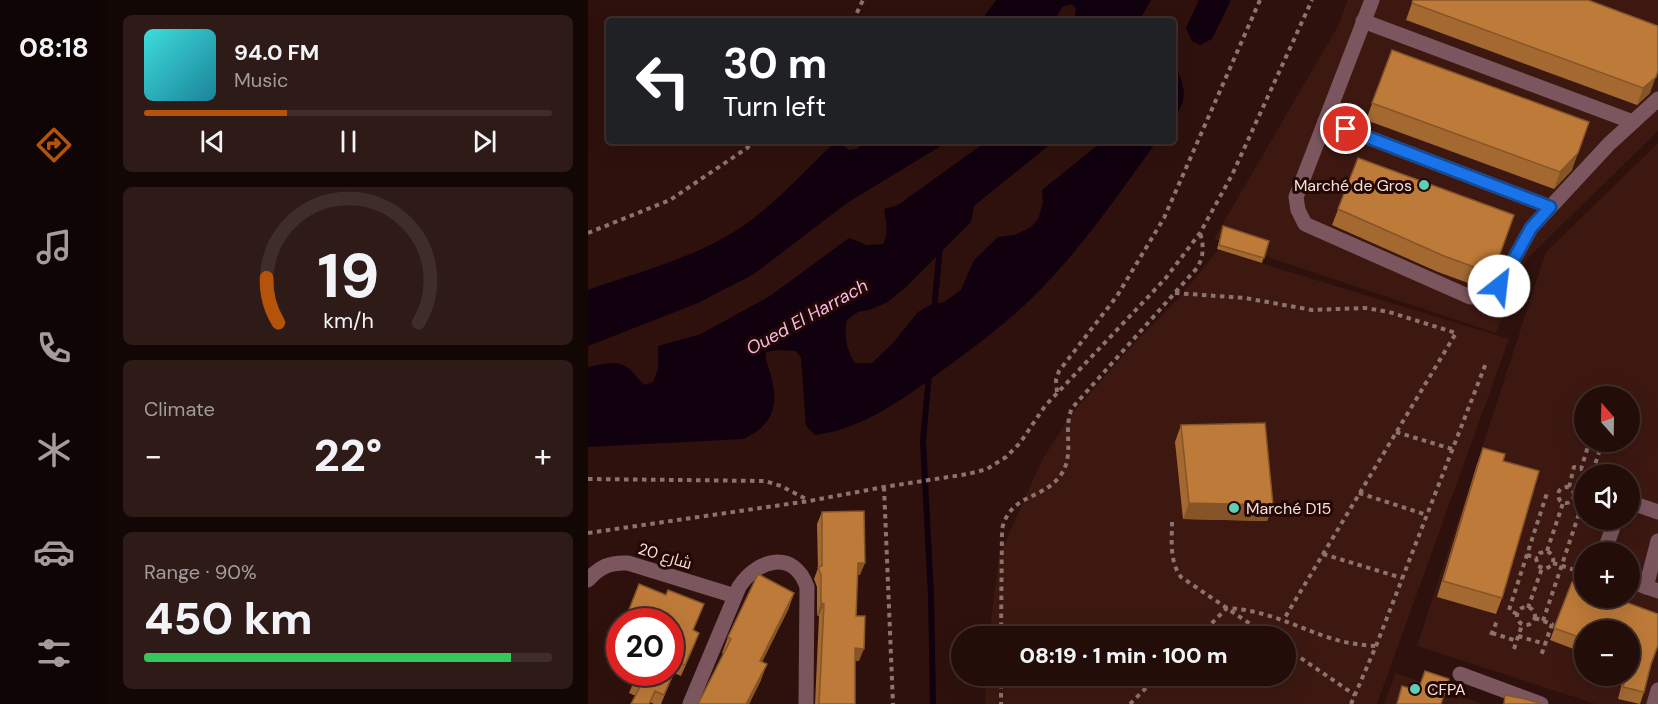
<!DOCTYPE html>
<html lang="en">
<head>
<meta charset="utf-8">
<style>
  :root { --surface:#220d09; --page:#2e1b17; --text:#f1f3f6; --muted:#a29c9c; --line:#3f2d2a; --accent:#b45309 }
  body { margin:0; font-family:"DM Sans",Cairo,sans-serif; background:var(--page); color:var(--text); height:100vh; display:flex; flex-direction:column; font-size:22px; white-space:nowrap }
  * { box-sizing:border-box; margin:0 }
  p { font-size:20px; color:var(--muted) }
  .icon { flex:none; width:33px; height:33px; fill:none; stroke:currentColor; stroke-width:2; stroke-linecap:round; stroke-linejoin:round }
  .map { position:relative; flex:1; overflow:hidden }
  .panel { display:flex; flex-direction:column; gap:15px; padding:15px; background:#130705; width:480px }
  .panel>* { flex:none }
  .guide { position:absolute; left:18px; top:18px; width:570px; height:126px; border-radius:6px; box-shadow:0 6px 24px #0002,0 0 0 2px var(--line); background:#202124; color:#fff; overflow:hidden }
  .needle { width:39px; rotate:340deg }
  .fabs { position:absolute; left:986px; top:386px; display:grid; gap:12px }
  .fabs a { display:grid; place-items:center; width:66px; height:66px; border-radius:50%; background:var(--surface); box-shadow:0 6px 24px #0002,0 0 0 2px var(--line); font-size:30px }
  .speed { position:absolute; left:18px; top:608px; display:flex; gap:12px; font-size:30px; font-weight:700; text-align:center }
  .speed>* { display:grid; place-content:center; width:78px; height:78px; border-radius:50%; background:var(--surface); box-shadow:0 6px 24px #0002,0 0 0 2px var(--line); line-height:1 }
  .speed .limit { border:9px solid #d22; background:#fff; color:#111 }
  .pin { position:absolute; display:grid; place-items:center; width:51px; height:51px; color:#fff; margin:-26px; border:3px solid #fff; border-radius:50%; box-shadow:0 2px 6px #0007 }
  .me { position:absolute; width:66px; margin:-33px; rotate:29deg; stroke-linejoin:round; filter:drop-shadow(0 0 4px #0008) }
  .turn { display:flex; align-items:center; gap:21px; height:126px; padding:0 18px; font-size:27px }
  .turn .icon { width:78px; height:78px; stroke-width:2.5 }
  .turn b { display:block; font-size:42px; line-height:51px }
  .big { font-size:45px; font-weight:800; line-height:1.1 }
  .panel .tile { flex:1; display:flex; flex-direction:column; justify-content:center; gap:9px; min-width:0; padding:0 21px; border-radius:9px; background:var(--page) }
  .panel .dial { align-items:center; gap:0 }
  .dial svg { height:156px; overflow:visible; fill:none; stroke:var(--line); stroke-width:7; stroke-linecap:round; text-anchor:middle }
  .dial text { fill:var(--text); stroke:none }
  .song { display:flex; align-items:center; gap:18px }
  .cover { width:72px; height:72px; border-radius:9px; background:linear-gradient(135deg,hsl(180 70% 55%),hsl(190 70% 35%)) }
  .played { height:6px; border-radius:3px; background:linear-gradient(90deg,var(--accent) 35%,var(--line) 35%) }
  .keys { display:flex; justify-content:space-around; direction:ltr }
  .heat { display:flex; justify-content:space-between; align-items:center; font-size:33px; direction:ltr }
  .charge { height:9px; border-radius:4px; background:linear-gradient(90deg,#34c759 90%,var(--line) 0) }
  .trip { position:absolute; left:363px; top:626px; width:345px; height:60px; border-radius:30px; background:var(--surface); box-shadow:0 6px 24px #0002,0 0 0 2px var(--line); font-weight:800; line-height:60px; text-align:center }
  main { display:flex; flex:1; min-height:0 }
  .menu { display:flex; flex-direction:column; width:108px; justify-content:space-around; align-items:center; background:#0e0504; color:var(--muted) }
  .menu .icon { width:42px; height:42px }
  .menu .on { color:var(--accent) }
  .menu b { font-size:27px; color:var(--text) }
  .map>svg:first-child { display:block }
</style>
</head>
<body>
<main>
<nav class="menu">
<b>08:18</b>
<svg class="icon on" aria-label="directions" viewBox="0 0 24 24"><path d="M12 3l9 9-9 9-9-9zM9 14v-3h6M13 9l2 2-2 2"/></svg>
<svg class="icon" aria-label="music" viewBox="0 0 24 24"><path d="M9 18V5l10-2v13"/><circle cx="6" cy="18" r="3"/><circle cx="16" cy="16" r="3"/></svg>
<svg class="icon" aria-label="phone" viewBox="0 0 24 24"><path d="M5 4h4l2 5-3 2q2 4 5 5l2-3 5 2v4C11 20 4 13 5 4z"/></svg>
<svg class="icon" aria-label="climate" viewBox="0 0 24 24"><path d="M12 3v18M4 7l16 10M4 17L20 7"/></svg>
<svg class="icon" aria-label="car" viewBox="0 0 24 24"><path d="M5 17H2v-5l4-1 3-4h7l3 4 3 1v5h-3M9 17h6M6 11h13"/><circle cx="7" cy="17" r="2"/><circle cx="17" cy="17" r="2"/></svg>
<svg class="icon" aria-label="filters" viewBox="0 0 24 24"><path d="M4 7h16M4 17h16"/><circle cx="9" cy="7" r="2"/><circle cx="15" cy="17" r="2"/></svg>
</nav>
<section class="panel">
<div class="tile">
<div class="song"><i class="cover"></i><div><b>94.0 FM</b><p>Music</p></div></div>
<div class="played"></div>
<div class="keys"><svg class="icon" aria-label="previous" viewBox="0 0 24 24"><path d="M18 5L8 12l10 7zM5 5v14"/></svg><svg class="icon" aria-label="pause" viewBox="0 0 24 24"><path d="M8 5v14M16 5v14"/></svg><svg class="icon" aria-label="next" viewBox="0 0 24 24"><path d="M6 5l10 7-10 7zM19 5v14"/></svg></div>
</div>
<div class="tile dial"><svg viewBox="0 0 100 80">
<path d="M14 69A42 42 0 1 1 86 69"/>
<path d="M14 69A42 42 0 0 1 8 46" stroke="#b45309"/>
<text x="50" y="56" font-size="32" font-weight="700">19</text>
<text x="50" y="72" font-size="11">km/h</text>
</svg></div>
<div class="tile"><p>Climate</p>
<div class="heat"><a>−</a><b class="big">22°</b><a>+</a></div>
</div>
<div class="tile"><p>Range · 90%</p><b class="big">450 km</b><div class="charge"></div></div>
</section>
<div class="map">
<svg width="1070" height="704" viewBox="0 0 1070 704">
  <rect width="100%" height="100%" fill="#2e110c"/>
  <g fill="#3c1811" fill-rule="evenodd">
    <path d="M760,0H1070V131L938,260L908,333L626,239L750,26Z"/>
    <path d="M1070,143V704H1008L829,646L958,252ZM996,396H1041V441H996ZM996,474H1041V519H996ZM996,552H1041V597H996ZM996,630H1041V675H996Z"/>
    <path d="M630,250L921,339L789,704H397L398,675H698V636H401L411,556L454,460L485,412L551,338L592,297Z"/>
    <path d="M808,673L895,704H796Z"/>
  </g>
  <g fill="#11000e">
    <path d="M408,0H563L551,21H486L488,8L483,4L474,7L466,21H393Z"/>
    <path d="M611,0H643L624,39L612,45L604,41L598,28Z"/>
    <path d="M585,68L589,69C598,91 599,100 585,120Z"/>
    <path d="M282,141H361L259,203L166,274L110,303L0,346V290C53,271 111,257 158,224C190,201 218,170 246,143L255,145L261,150L268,149Z"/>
    <path d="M399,141H466L386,206L383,222L319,286L300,302L281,310L270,312L259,320C256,337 258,348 267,363H284L305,343L330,312L344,304L356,302L373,290L386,260L410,237L427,235L443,227L450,219L455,203L454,190L515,141H569C530,195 492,251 444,298C413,328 376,355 341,380C307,405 269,430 227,435L218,426L213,358L208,351L190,350L178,352C177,364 182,369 184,380C191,409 182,427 155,439L0,447V367C13,365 27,359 39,367C45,371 50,380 57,385L65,382L70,369V346L113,334L182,296L261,238L279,245L295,244C301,233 298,221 296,209L310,205Z"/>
  </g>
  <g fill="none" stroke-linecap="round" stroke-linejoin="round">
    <g stroke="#11000e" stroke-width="6">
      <path d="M346,311L352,247"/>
      <path d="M341,375L335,441L343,595L345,704"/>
    </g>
    <g stroke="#8c736e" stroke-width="4" stroke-dasharray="4.5 4.5" stroke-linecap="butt">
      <path d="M265,21L275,0"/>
      <path d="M0,233L82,200L159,148L166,141"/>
      <path d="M587,293L657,298L724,310L777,308L801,312L868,333L696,619"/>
      <path d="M469,392L468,380L471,371L529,296L576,218L672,0"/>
      <path d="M808,432L864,449"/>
      <path d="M0,479L177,481L193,486L220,500"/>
      <path d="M296,487L305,704"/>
      <path d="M981,487L986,467L993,469L1001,443L1013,446L1004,474"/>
      <circle cx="978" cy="495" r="8"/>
      <path d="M771,493L839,515"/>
      <path d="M584,522C584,540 581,561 593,577L680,636"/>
      <path d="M0,533L221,501L296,487L380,474L399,469L418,457L432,443L457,406L577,279L612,233L644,175L724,0"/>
      <path d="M959,551L975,503"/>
      <path d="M735,554L814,578"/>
      <path d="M939,555L948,558L950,566L957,569L963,566C967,560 966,555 959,551L952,553L948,558"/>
      <path d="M965,563L996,573"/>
      <circle cx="938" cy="616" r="9"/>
      <path d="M940,608L954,568"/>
      <path d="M929,614L921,610L960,490"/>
      <path d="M947,618L964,624L953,656"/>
      <path d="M955,621L996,499"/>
      <path d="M904,633L929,641"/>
      <path d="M903,635L909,621"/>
      <path d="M413,636L414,529C423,493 453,501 472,476C488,455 474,431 484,408L609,268C616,256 616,246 612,233"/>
      <path d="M611,636L639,608C678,610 706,626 742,638C757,643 772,645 788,646"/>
      <path d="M930,636L957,644"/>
      <path d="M698,648L767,695"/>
      <path d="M926,649L934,625"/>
      <path d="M413,675V704"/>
      <path d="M542,704L571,675"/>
      <path d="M763,704L788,646L898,363"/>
    </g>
    <g stroke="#7c565f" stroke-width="15">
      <path d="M784,0L708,197L710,210L717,224L882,297H895L904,294L911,286L943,228L1021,144L1070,99"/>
      <path d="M775,21L1045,122"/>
      <path d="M737,121L962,207"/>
      <path d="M1041,505L1047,504L1070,512"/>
      <path d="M1016,552L1028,519"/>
      <path d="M0,580C11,567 22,562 40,563L147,596"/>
      <path d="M1041,581L1070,591"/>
      <path d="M1058,587L1070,541"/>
      <path d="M872,674L953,704"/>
      <path d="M102,704L151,587C169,559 206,549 219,587L218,704"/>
      <path d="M1066,704L1070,690"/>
    </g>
  </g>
  <g fill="#a36931">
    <path d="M825,0H1000L1062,93L1049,105L818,20Z"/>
    <path d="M804,50L984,170L966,189L778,120Z"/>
    <path d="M770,158L926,215L902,281L898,286L891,287L850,272L744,225Z"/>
    <path d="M635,226L681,241L674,263L629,249Z"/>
    <path d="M593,425L685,505L679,521L595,519L587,442Z"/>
    <path d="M895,448L915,461L914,598L908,614L849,597L889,464Z"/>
    <path d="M234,512L272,575H269L268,616L271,661H267V704H227L231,616L229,615V587L226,579L230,568L229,524Z"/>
    <path d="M984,582L996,586V597H1024L1070,614V646L1063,665L1056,692L1052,704L1030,699L1036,675H1041V630H996V653L962,640Z"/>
    <path d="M51,584L78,595L116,604L105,630L111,633L107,644L93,676L86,673L73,704H66L41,693L49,674L44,672H82V621H36Z"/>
    <path d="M206,593L200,610L174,662L173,680L161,704H110L135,654L134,653L140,637Z"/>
  </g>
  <g fill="#855528">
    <path d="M1070,71L1062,93L1049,105L1055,88Z"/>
    <path d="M1001,122L984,170L966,189L972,172Z"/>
    <path d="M920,231L902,281L898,286L891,287L897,271Z"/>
    <path d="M601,503L685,505L679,521L595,519Z"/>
    <path d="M270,563H277L272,575H265Z"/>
    <path d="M206,593L200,610L166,677L172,661Z"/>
    <path d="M233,603L236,604L231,616L229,615Z"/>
    <path d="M267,648L276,649L271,661H263Z"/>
    <path d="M179,664L173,680L161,704H158Z"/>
  </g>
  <g fill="#be7a39" stroke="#855528" stroke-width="1.5">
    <path d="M825,0H1000L1070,26V71L1068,77L1055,88L824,3Z"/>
    <path d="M804,50L1001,122L990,153L972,172L784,103Z"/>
    <path d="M770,158L926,215L908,265L904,269L897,271L856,256L750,209Z"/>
    <path d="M635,226L681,241L676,258L631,245Z"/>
    <path d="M677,423L685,505L601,503L593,425Z"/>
    <path d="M895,448L917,454L915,461L951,471L914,598L855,581Z"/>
    <path d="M276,511L277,563H270L268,616H277L276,649L267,648V704H231L236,604L233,603V575L230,567L234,566V512Z"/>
    <path d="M170,574L206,593L172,661L179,664L158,704H110L143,639L140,637Z"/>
    <path d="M984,582L996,586V597H1024L1070,614V645L1063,664L1056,692L1035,687L1038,675H1041L1042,656H1041V630H996V639L966,628Z"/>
    <path d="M51,584L78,595L80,590L116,604L105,630L111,633L97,665L90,662L76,695L67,691L61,704H43L53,685L45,682L50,672H82V621H54L39,615Z"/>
    <path d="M837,671L861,679L853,704H809L814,686L830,691Z"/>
    <path d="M917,695L937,699L954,704H916Z"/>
  </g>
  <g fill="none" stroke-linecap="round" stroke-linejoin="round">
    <g stroke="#114b97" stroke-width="15">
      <path id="route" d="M758,129L962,207L943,228L911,286"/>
    </g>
    <use href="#route" stroke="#1a73e8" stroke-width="10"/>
  </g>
  <g fill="#5eceb7" stroke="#240804" stroke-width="2">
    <circle cx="836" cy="185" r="6"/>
    <circle cx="646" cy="508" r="6"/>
    <circle cx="827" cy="689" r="6"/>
  </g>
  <g text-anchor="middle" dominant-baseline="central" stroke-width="6" stroke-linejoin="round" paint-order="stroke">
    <g font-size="16" fill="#f6e1dc" stroke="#240804" text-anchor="start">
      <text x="824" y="185" text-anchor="end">Marché de Gros</text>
      <text x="658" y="508">Marché D15</text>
      <text x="839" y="689">CFPA</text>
    </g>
    <g font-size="16" fill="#f6e1dc" stroke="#240804">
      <text transform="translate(77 556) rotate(17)">شارع 20</text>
    </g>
    <g font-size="18" font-style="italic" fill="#f5bce9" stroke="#240804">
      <text transform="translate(219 317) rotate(-29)">Oued El Harrach</text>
    </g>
  </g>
</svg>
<div class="fabs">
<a><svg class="needle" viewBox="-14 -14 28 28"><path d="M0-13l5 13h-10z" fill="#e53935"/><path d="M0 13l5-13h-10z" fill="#a29c9c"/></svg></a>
<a><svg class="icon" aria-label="sound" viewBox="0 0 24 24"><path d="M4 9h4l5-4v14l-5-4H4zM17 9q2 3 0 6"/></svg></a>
<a>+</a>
<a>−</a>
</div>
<div class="speed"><div class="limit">20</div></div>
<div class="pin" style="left:758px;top:129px;background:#d93025"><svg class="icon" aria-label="arrive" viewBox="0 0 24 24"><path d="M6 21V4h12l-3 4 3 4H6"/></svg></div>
<svg class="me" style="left:911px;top:286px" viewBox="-20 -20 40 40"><circle r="19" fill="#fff"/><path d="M0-13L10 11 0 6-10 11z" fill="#1a73e8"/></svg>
<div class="trip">08:19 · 1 min · 100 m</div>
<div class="guide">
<div class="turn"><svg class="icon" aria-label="left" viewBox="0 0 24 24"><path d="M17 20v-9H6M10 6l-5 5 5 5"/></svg><div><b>30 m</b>Turn left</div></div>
</div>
</div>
</main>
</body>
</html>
